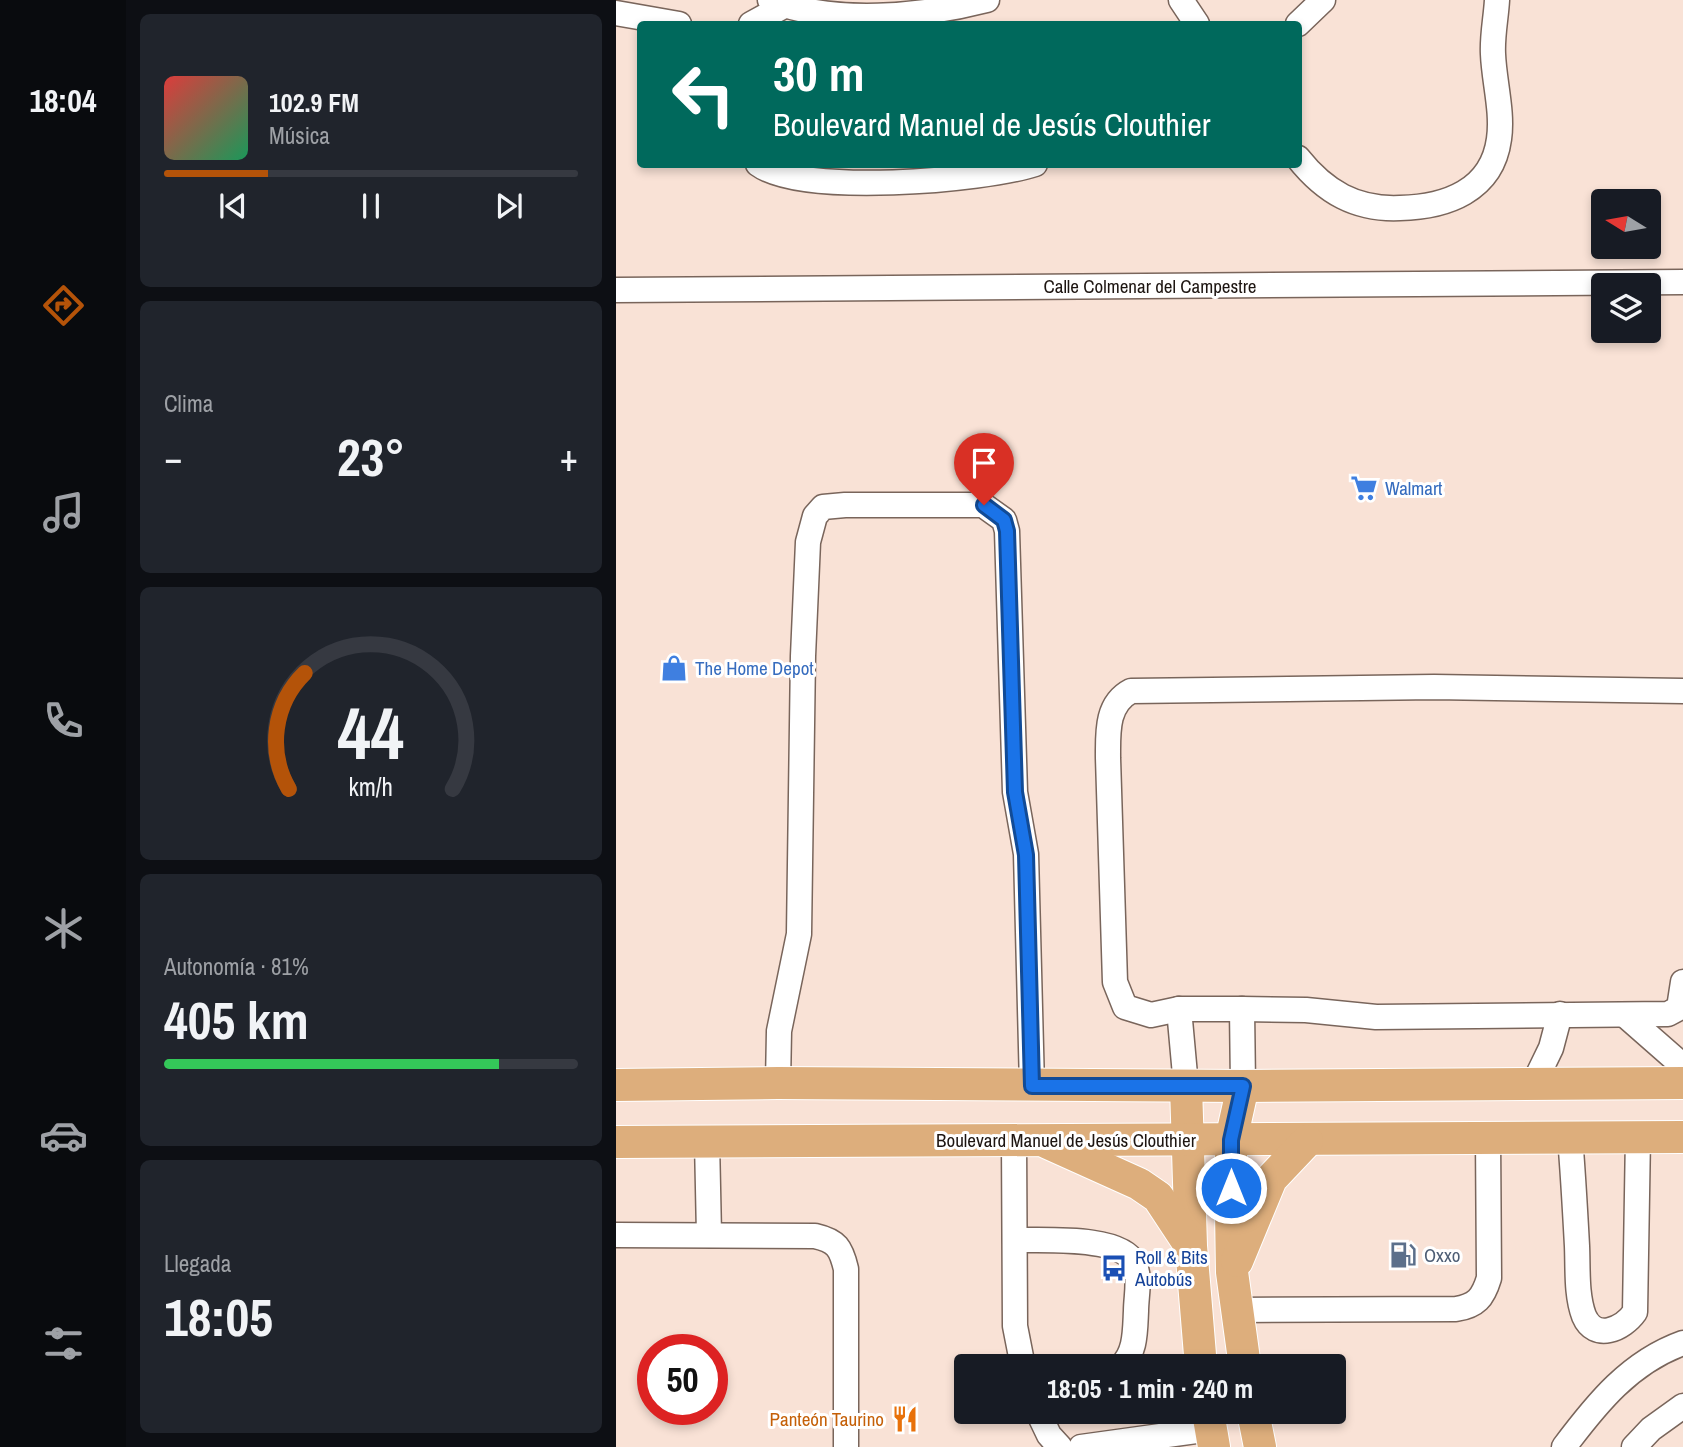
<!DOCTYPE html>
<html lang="es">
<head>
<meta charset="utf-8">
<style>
  :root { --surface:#171b24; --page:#20242c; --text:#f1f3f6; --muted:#9ea1a6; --line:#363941; --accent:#b45309 }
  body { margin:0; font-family:"Archivo Narrow",sans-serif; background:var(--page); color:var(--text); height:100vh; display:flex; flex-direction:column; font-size:26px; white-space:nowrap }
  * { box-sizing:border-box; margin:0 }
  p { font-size:23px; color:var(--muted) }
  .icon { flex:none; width:38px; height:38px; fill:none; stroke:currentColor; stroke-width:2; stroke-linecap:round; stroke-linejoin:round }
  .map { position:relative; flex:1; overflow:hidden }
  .details { display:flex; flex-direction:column; gap:14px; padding:14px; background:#0d0f14; width:490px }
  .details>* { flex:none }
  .top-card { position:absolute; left:21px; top:21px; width:665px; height:147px; border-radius:7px; box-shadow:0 4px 10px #0003; background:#00695c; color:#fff; overflow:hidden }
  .needle { width:46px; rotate:281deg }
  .tools { position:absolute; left:975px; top:189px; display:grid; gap:14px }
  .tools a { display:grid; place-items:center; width:70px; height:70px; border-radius:7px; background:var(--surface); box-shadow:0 4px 10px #0003; font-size:35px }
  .speed { position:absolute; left:21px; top:1334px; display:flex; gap:14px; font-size:35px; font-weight:700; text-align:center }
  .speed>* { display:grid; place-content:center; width:91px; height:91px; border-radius:50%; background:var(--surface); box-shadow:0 4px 10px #0003; line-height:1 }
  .speed .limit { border:10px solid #d22; background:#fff; color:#111 }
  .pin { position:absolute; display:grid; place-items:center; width:60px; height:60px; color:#fff; margin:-72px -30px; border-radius:50% 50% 50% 0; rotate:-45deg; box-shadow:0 0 7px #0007 }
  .pin .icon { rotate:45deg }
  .me { position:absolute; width:77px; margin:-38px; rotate:0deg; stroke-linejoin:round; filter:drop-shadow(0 0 5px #0008) }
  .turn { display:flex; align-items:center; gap:24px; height:147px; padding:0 21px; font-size:32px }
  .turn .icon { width:91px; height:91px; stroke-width:2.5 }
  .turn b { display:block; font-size:49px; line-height:60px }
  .big { font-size:52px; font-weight:700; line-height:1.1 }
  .details .widget { flex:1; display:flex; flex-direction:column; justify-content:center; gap:10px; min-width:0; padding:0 24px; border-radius:10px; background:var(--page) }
  .details .dial { align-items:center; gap:0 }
  .dial svg { height:182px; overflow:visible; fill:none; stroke:var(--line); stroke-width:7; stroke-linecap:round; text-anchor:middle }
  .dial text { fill:var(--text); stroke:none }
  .song { display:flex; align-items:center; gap:21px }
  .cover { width:84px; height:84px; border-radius:10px; background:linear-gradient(135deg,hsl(0 70% 55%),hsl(150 70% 35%)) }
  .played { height:7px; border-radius:4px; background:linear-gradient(90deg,var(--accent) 25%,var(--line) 25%) }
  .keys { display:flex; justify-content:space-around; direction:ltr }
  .heat { display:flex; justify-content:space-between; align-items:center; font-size:38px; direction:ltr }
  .charge { height:10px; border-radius:5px; background:linear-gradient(90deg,#34c759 81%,var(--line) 0) }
  .trip { position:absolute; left:338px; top:1354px; width:392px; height:70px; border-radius:7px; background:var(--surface); box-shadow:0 4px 10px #0003; font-weight:700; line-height:70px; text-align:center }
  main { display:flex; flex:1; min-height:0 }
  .tabs { display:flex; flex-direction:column; width:126px; justify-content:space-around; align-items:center; background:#090b0e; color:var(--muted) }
  .tabs .icon { width:49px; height:49px }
  .tabs .current { color:var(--accent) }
  .tabs b { font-size:32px; color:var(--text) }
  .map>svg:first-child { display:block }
</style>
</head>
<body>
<main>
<nav class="tabs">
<b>18:04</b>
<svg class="icon current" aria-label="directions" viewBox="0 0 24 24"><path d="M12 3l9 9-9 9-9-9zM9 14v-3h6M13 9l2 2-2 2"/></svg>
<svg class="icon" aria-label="music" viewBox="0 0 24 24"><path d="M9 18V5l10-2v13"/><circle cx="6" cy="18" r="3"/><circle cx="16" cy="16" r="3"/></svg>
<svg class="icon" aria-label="phone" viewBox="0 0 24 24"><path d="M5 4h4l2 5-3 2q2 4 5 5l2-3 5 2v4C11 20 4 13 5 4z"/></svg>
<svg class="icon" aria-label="climate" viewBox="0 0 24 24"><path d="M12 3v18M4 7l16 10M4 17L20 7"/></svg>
<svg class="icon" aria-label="car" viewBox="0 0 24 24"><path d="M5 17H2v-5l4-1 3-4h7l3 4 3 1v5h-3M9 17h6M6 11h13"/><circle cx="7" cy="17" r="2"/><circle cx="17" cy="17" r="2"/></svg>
<svg class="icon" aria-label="filters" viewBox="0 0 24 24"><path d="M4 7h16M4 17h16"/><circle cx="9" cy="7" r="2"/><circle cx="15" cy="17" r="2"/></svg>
</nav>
<section class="details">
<div class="widget">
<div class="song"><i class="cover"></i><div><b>102.9 FM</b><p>Música</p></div></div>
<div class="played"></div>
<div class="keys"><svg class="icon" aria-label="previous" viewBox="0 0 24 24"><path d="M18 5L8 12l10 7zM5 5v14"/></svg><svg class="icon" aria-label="pause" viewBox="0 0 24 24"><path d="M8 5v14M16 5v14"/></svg><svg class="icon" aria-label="next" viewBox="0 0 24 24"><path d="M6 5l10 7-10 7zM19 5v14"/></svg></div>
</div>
<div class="widget"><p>Clima</p>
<div class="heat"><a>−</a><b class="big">23°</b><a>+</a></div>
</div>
<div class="widget dial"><svg viewBox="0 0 100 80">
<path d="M14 69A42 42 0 1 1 86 69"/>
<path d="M14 69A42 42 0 0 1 21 18" stroke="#b45309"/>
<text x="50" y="56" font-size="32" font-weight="700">44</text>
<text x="50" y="72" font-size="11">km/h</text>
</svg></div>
<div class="widget"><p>Autonomía · 81%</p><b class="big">405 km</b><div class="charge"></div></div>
<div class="widget"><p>Llegada</p><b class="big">18:05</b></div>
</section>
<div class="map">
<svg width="1067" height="1447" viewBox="0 0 1067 1447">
  <rect width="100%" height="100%" fill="#f9e2d6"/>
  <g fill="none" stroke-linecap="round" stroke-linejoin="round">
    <g stroke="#79655b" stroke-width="27">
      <g id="minor">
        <path d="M154,0C218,25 305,17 371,0"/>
        <path d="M565,0L581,24"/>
        <path d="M0,13L63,24"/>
        <path d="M135,24L168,6"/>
        <path d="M682,24L707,0"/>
        <path d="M682,158C709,192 740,210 784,208C830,207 876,191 883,139C887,112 878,81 877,54C876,36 880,18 881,0"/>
        <path d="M142,164C185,196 367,181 419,164"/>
        <path d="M0,290L1067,282"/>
        <path d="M1067,691L818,687L515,691C490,704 492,733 492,758L499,982L509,1007L535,1015L563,1009H626L690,1010L760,1017L1052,1014L1063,1008L1067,982"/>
        <path d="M563,1009L570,1086"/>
        <path d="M626,1009L627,1086"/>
        <path d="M1010,1016L1067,1066"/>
        <path d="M162,1083L163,1031L183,934L187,656L192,542L199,516L207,507L229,505H367L388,520L391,531L399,792L410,854L416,1086"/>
        <path d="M918,1083L935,1048L944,1014"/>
        <path d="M954,1137C957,1173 959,1209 961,1246C962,1268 960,1295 968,1316C979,1342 1007,1329 1019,1312L1022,1136"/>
        <path d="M398,1140L399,1326L407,1367"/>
        <path d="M91,1141L93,1235"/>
        <path d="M0,1235L199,1236C221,1241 225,1248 230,1269V1447"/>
        <path d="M399,1240C426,1241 505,1235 518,1263C525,1276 520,1296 520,1311C519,1330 520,1354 504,1367"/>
        <path d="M620,1310L840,1309C860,1306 867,1298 873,1278L872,1137"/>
        <path d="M422,1412L433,1435L444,1447"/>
        <path d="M465,1447L595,1429"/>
        <path d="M948,1447C981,1403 1014,1362 1067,1343"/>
        <path d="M1018,1447L1035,1429L1067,1406"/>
      </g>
    </g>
    <g stroke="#fff" stroke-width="34">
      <g id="major">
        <path d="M0,1085L162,1083L627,1086L1067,1083"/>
        <path d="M570,1086L575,1246L585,1367"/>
        <path d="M627,1086L615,1140V1211L616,1272L629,1367"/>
        <path d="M0,1142L1067,1137"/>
        <path d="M432,1143L523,1184L542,1197L573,1244"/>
        <path d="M621,1261L655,1179L691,1141"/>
        <path d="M592,1412L598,1447"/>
        <path d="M637,1412L644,1447"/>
      </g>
    </g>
    <use href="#minor" stroke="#fff" stroke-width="24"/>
    <use href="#major" stroke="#ddae7c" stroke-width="32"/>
  </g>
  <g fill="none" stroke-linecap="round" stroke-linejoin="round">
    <g stroke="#114b97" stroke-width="18">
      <path id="route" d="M368,505L388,520L391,531L399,792L410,855L416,1086H627L615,1140V1188"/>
    </g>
    <use href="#route" stroke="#1a73e8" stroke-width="12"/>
  </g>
  <defs>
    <g id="supermarket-bare" transform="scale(2.1)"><path d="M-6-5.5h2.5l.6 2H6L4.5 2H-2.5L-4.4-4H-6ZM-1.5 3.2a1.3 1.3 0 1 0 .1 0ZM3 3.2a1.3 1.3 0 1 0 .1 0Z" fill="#3f7fe0" stroke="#fff" stroke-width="2.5" paint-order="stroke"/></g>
    <g id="shop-bare" transform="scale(2.1)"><path d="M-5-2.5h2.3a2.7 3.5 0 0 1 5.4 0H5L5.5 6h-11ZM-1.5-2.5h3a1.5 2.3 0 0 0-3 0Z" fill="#3f7fe0" stroke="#fff" stroke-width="2.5" paint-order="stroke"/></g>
    <g id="fuel-bare" transform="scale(2.1)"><path d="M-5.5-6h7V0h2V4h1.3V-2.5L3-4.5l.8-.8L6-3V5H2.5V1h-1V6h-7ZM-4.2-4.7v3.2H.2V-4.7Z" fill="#5c6f8a" stroke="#fff" stroke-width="2.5" paint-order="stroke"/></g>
    <g id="bus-bare" transform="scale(2.1)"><path d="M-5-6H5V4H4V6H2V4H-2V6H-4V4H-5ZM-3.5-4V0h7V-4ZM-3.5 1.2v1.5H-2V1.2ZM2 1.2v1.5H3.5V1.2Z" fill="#1a4fb4" stroke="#fff" stroke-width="2.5" paint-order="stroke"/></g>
    <g id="restaurant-bare" transform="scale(2.1)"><path d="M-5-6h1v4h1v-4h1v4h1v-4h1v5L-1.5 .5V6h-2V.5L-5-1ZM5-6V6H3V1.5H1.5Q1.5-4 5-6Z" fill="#e8710a" stroke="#fff" stroke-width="2.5" paint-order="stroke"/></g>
  </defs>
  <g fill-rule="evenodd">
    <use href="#supermarket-bare" x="748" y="488"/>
    <use href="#shop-bare" x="58" y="668"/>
    <use href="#fuel-bare" x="787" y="1255"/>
    <use href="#bus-bare" x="498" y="1268"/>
    <use href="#restaurant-bare" x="289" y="1419"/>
  </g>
  <g text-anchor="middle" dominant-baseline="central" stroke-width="6" stroke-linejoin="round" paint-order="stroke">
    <g font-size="19" fill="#1d1511" stroke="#fff">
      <text x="534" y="286">Calle Colmenar del Campestre</text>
      <text x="450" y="1140">Boulevard Manuel de Jesús Clouthier</text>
    </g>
    <g font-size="19" fill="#366cbe" stroke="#fff" text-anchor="start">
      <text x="769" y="488">Walmart</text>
      <text x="79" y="668">The Home Depot</text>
    </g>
    <g font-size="19" fill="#4e5e75" stroke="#fff" text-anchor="start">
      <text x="808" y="1255">Oxxo</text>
    </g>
    <g font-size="19" fill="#164399" stroke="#fff" text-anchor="start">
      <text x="519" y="1257">Roll &amp; Bits<tspan x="519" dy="22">Autobús</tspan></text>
    </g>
    <g font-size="19" fill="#c56008" stroke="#fff" text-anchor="end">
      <text x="268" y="1419">Panteón Taurino</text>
    </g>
  </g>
</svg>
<div class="tools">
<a><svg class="needle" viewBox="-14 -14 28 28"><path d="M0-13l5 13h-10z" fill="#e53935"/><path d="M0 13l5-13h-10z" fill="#9ea1a6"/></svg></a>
<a><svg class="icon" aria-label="layers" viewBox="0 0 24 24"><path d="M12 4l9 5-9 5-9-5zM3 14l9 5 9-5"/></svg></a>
</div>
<div class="speed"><div class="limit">50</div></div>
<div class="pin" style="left:368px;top:505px;background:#d93025"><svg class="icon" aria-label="arrive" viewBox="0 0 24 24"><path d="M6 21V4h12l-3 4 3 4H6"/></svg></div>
<svg class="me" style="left:615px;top:1188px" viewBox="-20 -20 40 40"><circle r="17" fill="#1a73e8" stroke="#fff" stroke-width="3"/><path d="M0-11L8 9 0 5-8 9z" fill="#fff"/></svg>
<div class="trip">18:05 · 1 min · 240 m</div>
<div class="top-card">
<div class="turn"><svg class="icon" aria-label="left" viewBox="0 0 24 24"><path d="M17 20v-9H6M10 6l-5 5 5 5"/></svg><div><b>30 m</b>Boulevard Manuel de Jesús Clouthier</div></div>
</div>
</div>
</main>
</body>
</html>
